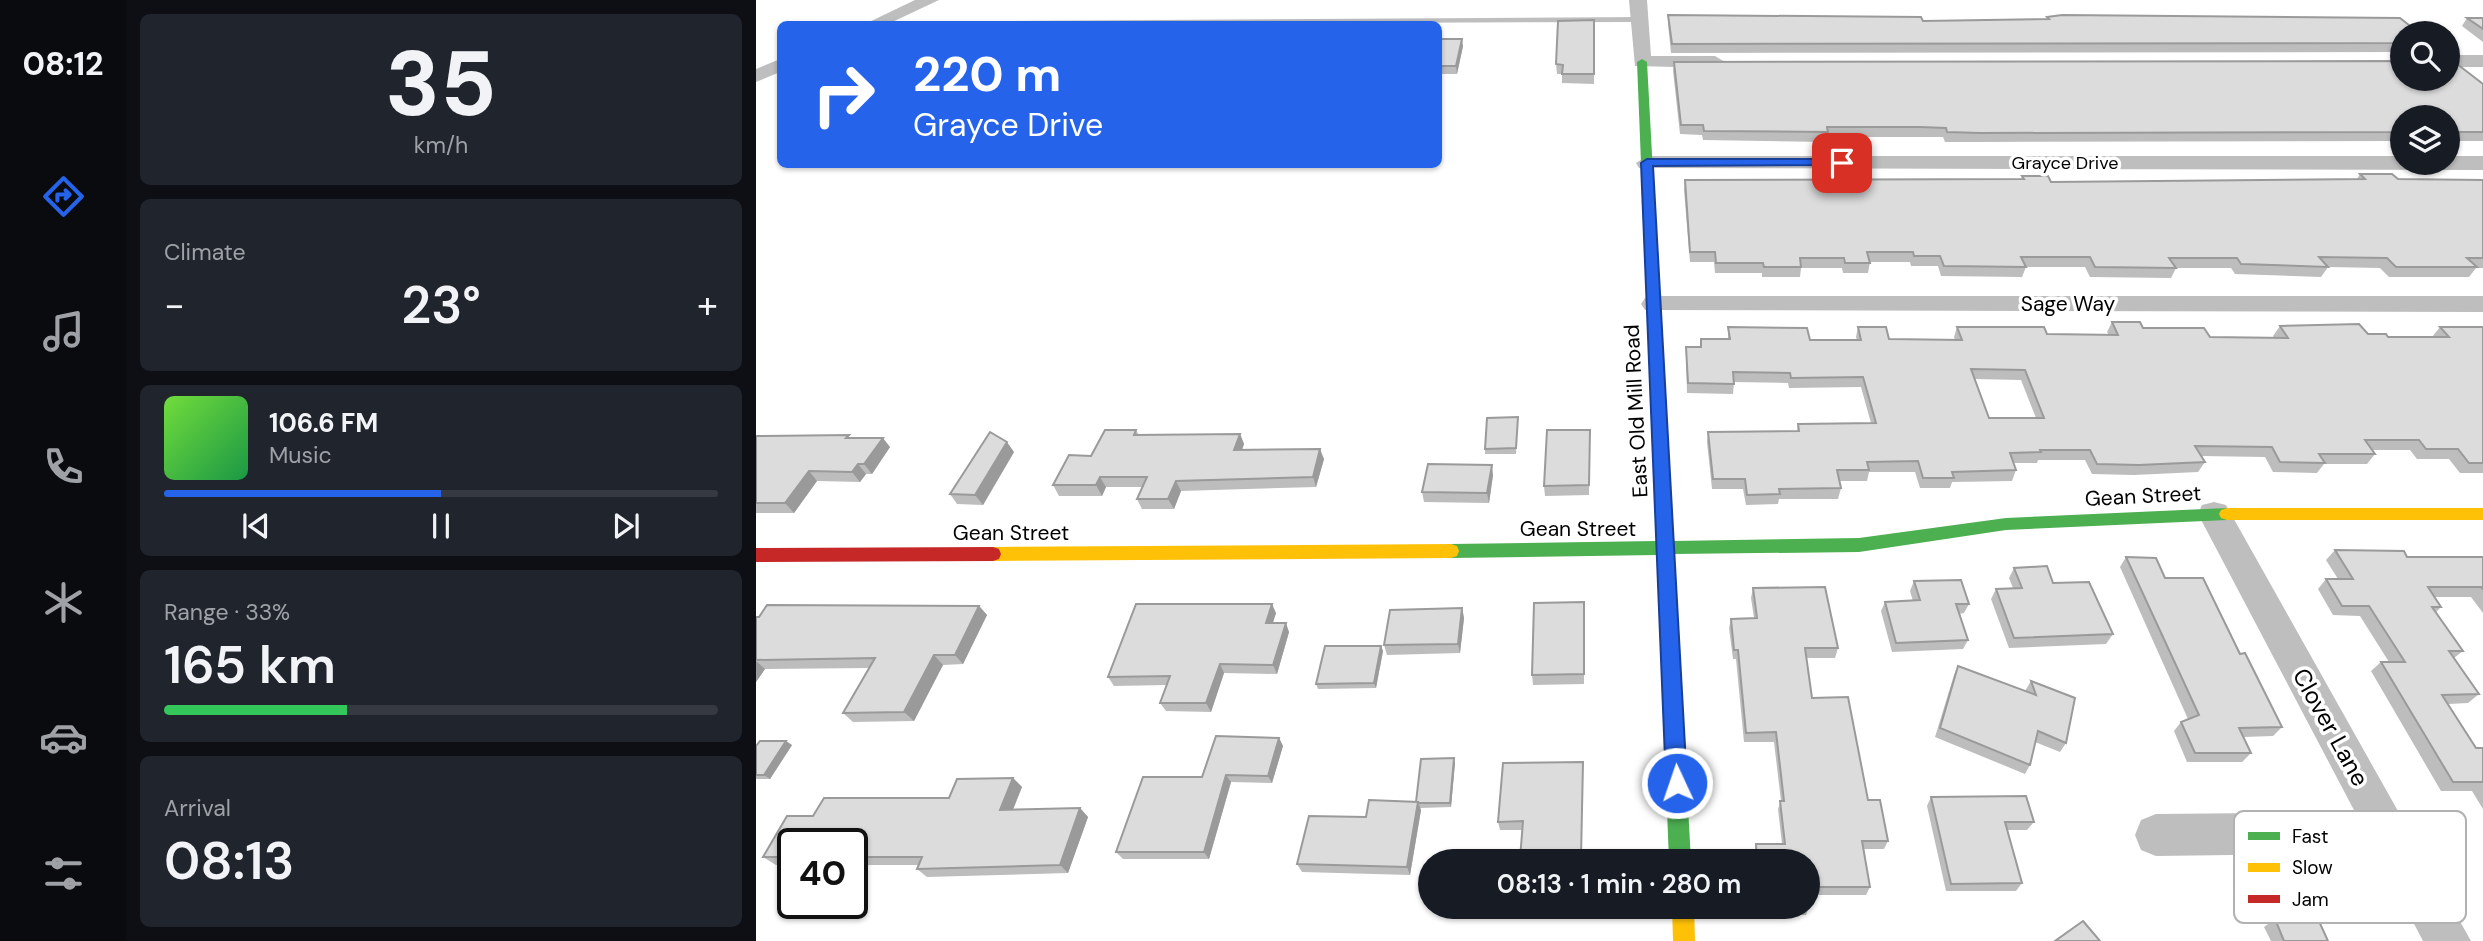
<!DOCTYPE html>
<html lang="en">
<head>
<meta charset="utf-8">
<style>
  :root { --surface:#171b24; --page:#20242c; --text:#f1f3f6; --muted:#9ea1a6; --line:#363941; --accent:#2563eb }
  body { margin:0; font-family:"DM Sans",sans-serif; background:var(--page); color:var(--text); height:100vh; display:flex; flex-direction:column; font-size:26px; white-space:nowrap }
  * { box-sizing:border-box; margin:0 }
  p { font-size:23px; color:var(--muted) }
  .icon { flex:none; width:38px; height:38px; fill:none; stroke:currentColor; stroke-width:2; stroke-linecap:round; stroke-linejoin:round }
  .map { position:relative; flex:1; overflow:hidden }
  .side { display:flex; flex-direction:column; gap:14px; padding:14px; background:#0d0f14; width:630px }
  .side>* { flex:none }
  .hud { position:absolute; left:21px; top:21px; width:665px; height:147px; border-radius:10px; box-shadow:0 2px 5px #0004; background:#2563eb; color:#fff; overflow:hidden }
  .tools { position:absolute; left:1634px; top:21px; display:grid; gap:14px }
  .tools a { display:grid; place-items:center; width:70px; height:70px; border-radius:50%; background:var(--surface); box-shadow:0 2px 5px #0004; font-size:35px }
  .speed { position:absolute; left:21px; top:828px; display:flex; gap:14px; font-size:35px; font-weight:700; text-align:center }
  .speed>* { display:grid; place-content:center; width:91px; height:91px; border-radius:50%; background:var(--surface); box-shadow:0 2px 5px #0004; line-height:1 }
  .speed .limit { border:4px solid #111; border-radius:10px; background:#fff; color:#111 }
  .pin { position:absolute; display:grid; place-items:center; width:60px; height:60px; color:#fff; margin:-30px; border-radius:14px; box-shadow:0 4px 10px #0006 }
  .me { position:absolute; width:77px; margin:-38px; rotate:357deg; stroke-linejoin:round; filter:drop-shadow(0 0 5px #0008) }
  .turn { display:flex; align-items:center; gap:24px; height:147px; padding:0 21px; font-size:32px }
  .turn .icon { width:91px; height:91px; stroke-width:2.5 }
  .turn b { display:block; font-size:49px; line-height:60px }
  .big { font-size:52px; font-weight:600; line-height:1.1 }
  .side .widget { flex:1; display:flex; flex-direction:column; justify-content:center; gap:10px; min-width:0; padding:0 24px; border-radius:10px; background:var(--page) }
  .side .dial { align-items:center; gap:0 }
  .dial b { font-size:91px; line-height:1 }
  .song { display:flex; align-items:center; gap:21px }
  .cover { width:84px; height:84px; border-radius:10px; background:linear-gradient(135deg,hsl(100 70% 55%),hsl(140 70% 35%)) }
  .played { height:7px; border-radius:4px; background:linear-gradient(90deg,var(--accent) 50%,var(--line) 50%) }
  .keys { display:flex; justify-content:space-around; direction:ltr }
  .heat { display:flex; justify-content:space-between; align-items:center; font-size:38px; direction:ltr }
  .charge { height:10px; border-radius:5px; background:linear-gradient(90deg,#34c759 33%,var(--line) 0) }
  .trip { position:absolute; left:662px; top:849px; width:402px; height:70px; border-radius:35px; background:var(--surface); box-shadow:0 2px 5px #0004; font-weight:600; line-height:70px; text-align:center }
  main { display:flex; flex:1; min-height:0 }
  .menu { display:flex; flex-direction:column; width:126px; justify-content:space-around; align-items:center; background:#090b0e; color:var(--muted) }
  .menu .icon { width:49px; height:49px }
  .menu .on { color:var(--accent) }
  .menu b { font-size:32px; color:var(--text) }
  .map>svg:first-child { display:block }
</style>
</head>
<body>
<main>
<nav class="menu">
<b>08:12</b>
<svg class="icon on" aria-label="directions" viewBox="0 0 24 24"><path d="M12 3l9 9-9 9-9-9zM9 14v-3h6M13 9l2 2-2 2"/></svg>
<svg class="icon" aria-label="music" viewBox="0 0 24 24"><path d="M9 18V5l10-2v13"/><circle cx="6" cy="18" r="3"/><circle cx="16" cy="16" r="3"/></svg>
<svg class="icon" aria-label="phone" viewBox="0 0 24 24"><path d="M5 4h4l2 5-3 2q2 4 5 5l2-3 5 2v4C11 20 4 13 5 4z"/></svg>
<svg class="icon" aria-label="climate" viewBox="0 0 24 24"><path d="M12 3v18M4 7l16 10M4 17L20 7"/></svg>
<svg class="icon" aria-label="car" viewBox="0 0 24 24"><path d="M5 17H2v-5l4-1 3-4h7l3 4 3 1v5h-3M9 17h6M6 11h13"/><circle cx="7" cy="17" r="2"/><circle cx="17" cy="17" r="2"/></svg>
<svg class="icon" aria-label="filters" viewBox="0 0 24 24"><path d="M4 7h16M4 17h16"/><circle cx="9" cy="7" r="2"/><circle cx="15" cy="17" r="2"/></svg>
</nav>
<section class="side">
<div class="widget dial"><b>35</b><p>km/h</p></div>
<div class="widget"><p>Climate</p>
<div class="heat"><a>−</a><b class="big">23°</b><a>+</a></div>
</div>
<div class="widget">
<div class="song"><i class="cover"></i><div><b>106.6 FM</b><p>Music</p></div></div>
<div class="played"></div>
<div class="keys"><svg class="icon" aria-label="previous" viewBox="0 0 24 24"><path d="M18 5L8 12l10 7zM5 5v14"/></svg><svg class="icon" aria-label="pause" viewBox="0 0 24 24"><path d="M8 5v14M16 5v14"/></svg><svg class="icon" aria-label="next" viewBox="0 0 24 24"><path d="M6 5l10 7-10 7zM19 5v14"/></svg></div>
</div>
<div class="widget"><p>Range · 33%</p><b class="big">165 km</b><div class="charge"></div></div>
<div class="widget"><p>Arrival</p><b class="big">08:13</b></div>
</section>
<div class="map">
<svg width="1727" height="941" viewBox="0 0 1727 941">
  <rect width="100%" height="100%" fill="#fff"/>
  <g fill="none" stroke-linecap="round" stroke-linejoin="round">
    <path fill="#bebebe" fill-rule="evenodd" d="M884,17L887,18V22L244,24L249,21Z"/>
    <g fill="#bebebe" fill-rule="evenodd">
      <path d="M159,0H183L132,24H109Z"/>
      <path d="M873,0H891L895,56H959L969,62L959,68L879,66Z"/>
      <rect x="1692" y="55" width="35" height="12"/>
      <path d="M24,59V72L0,82V69Z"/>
      <path d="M891,156H1647V163H1692V156H1727V170L883,168L880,163Z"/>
      <path d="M898,296H1727V312L889,310L885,304L889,298Z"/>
      <path d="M1458,502L1470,505L1715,941H1667L1621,853L1400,856L1385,850L1379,835L1385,820L1400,814L1599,812L1442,514L1446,505Z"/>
    </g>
    <path fill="#4caf50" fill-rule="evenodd" d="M886,59L891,62L917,541L1103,538L1250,518L1471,508L1477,510L1479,514L1477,518L1471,520L1250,530L1103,552L918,554L935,861H913L901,555L695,558L689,556L687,551L689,546L695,544L900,541L881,62Z"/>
    <g fill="#ffc107" fill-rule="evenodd">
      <path d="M1471,508H1727V520H1471L1465,518L1463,514L1465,510Z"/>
      <path d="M695,544L701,546L703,551L701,556L695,558L237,561L231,559L229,554L231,549L237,547Z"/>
      <path d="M916,906H938L939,941H917Z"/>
    </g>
    <path fill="#c62828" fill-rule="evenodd" d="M237,547L243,549L245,554L243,559L237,561L0,562V548Z"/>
  </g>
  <g fill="#bdbdbd" fill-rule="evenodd">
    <path d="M912,15L1167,21L1291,19V17L1647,33V52L915,53L912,24Z"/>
    <path d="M1711,18H1727V42L1706,26Z"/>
    <path d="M838,20V84L806,83V74H801L800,64Z"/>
    <path d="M682,39L707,46L701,74H682Z"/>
    <path d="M918,62L1727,84V141H1692V117H1647V141L1221,142H1189L1187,137H1072L1071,142L947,140L946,135L924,134L917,71Z"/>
    <path d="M1604,174L1642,179L1727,180V268H1720L1713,277H1633L1624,268L1572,267L1565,277L1479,274L1475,268H1420L1415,278L1334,277L1329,267H1270L1266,277L1185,276L1182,266H1155L1154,262H1114L1112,273H1087L1086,268H1045L1044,277H1006V273H959L958,262H934L928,190L929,180L1265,179L1266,176L1295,182L1601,179Z"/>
    <path d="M1356,322L1387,328L1454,337L1518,338L1517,336L1524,326L1612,334L1632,337H1676L1684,327H1727V473H1704L1693,459H1661L1654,450H1616L1619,454L1611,464H1568L1561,473L1517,472L1509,457L1445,456L1449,462L1442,472L1378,475L1336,474L1329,460H1282L1281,463H1257L1260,470L1256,481L1196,482L1194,488H1164L1159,472H1113L1111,481H1083L1085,488L1082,499H1023L1022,504L990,505L987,489H956L951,442L952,432L1041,431L1042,424L1115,423L1105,387L1033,388L1032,383L978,382L977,394L931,393L930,357V347H945V339H972V327L1054,340H1101L1100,337L1102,327L1133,339L1199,340L1198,337L1201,327L1291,334L1353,335L1351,332ZM1218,379L1265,380L1280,418H1233Z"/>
    <path d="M762,417L760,454H729V449Z"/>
    <path d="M380,430L383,435L484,434L488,444L486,450L568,459L560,487L425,491L418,509H386L381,499L386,487H350L346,496H303L297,485L335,456Z"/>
    <path d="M834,430L833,495L789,496L788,486Z"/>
    <path d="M0,436L95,438L134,447L116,474H110L104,482L61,481L38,513H0Z"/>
    <path d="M258,452L227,505L201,504L194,494Z"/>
    <path d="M737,475L733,503L668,502L666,492Z"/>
    <path d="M1579,550L1651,557H1727V613L1715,597H1678L1685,607L1680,612L1707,651L1698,658L1723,694L1712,703L1692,704L1720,748H1727V809L1716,791H1685L1615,671L1625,662H1633L1604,616L1577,615L1562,589L1570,579H1582L1570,560Z"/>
    <path d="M1370,557L1409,578L1484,654L1526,727L1517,736L1488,737L1495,753L1486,762H1431L1418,731L1425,722L1432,719L1364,567Z"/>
    <path d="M1258,568L1297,583L1357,634L1350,644L1253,648L1235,599L1240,589L1257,588L1253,578Z"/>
    <path d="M1158,581L1213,604L1208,613L1203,614L1212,640L1207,649L1136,652L1125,611L1129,602L1157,601L1154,591Z"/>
    <path d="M997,588L1082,648L1079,658H1050L1056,698L1112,800L1132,841L1128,849H1108L1114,887L1110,895H1052V861H998V853L1000,844H1026L1022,809L1025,801L1018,742H988L980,659H977L973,628L975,619L998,618L995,598Z"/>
    <path d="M223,606L231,615L207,664L187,665L158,721L97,722L87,713L113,668L9,669L0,682V617Z"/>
    <path d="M706,608L708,618L704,653L631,655L628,645Z"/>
    <path d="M828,612V684L777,685L776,675Z"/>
    <path d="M520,613L517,623L533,632L521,674L468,673L455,712L410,711L404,703L411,685L358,686L352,677Z"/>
    <path d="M625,646L627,651L620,688L562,689L560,684Z"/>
    <path d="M1202,666L1269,691L1275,681L1310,743L1304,752L1279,742L1274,765L1269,774L1179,737L1198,675Z"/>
    <path d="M523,738L527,746L516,783L475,782L453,859H367L360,852L446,777Z"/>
    <path d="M36,745L14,779H0V746Z"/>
    <path d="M699,763L695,807L664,808L665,810L654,875L546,872L541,864L610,817L660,802Z"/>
    <path d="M827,771L825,861H764L766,830H744L742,822Z"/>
    <path d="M257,778L266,787L257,810L324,808L332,817L312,873L171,877L161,869L162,865H96V844H37V865H20L7,857L57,816L193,798Z"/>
    <path d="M1175,797L1278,822L1271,830H1251L1266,883L1260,891H1190L1171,806Z"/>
    <path d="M1003,906H1052L1053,907L1050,915H1003Z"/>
    <path d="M1519,919L1572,941H1515L1508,927Z"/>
  </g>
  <g fill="#9a9a9a">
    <path d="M706,39L707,46L701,74L700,66Z"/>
    <path d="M484,434L488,444L482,461L478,450Z"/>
    <path d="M127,438L134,447L116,474L108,464Z"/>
    <path d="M251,442L258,452L227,505L219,495Z"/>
    <path d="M564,449L568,459L560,487L557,477Z"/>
    <path d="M102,464L110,474L104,482L96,472Z"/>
    <path d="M736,465L737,475L733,503L731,493Z"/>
    <path d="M53,471L61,481L38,513L29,503Z"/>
    <path d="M344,477L350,487L346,496L340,485Z"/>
    <path d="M420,481L425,491L418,509L412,499Z"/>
    <path d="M516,604L520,613L514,631L510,623Z"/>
    <path d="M223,606L231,615L207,664L199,655Z"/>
    <path d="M706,608L708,618L704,653L702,644Z"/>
    <path d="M530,623L533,632L521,674L517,665Z"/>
    <path d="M625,646L627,651L620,688L618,683Z"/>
    <path d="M178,655L187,665L158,721L148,712Z"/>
    <path d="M0,661L9,669L0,682Z"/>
    <path d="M464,664L468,673L455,712L450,703Z"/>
    <path d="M523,738L527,746L516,783L512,776Z"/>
    <path d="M30,741L36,745L14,779L8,775Z"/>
    <path d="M698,758L699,763L695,807L694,803Z"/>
    <path d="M470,775L475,782L453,859L448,852Z"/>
    <path d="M257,778L266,787L253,819L244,810Z"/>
    <path d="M662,802L665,810L654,875L651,867Z"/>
    <path d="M324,808L332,817L312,873L304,865Z"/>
  </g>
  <g fill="#dcdcdc" stroke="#9a9a9a" stroke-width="2" fill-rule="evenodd">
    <path d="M912,15L1165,17L1167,21L1293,19L1291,17L1306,15L1644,18L1663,33H1647V43L916,44Z"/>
    <path d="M1711,18H1727V29Z"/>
    <path d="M838,20V74H806L807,65L800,64L802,21Z"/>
    <path d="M682,39H706L700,66H682Z"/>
    <path d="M1692,57L1727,84V132H1692V117H1647V132L1224,133L1191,132L1190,128L1164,127H1071L1072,132L948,131L947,125H925L918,62L1647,61V79H1692Z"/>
    <path d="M1604,174H1636L1642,179L1727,180V258H1711L1721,267H1640L1631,258L1563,257L1572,267L1485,264L1481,258H1413L1420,268L1339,267L1334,257H1265L1270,267L1188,266L1184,256H1158L1157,252H1111L1114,263H1089L1088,258H1044L1045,267H1008L1007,263H960L959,252H934L929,180L1268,179L1266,176H1292L1295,182L1609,179Z"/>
    <path d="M1356,322H1384L1387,328H1448L1454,337L1532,338L1524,326L1603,324L1612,334H1630L1632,337H1693L1684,327H1727V463H1713L1702,449H1670L1663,440H1609L1619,454H1563L1569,463L1524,462L1516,447L1439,446L1449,462L1383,465L1341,464L1334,450H1284L1285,452L1254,453L1260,470L1196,472L1198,478H1167L1162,461L1111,462L1113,470H1081L1085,488L1023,489L1024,494L991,495L989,479H957L952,432L1043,431L1042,424L1120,423L1107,377L1035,378L1034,373L977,372L978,384L932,383L930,347H945V339H974L972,327L1051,328L1054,340H1105L1102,327H1130L1133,339L1206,340L1201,327H1288L1291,334L1362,335ZM1215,369L1269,370L1288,418H1233Z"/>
    <path d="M762,417L760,448L729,449L731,418Z"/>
    <path d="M349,430H380L378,435L484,434L478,450L564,449L557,477L420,481L412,499H381L391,477H344L340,485H297L313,455L335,456Z"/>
    <path d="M791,430H834L833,485L788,486Z"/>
    <path d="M234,432L251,442L219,495L194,494Z"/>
    <path d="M93,435L90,438H127L108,464H102L96,472L53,471L29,503H0V436Z"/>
    <path d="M672,464L736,465L731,493L666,492Z"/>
    <path d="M1579,550L1648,551L1651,557H1727V589L1725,587H1672L1685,607H1676L1707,651H1693L1723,694L1686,695L1720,748H1727V782H1697L1625,662H1649L1613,606H1586L1570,579H1597Z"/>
    <path d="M1370,557L1400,558L1409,578H1447L1484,654L1489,653L1526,727L1483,728L1495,753H1439L1425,722L1443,715Z"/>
    <path d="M1291,566L1297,583L1333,582L1357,634L1258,638L1240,589L1266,588L1258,568Z"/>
    <path d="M1205,580L1213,604H1200L1212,640L1140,643L1129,602L1164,600L1158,581Z"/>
    <path d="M1069,587L1082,648H1049L1056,698L1092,697L1112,800H1124L1132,841H1106L1114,887H1052V861H1001L1000,844H1029L1024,801H1028L1020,732L990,733L982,650H978L975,619L1001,618L997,588Z"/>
    <path d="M828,602V674L776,675L778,603Z"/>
    <path d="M380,604H516L510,623H530L517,665L464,664L450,703H404L414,676L352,677Z"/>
    <path d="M11,605L223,606L199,655H178L148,712L87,713L119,658L0,660V617H3Z"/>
    <path d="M706,608L702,644L628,645L634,610Z"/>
    <path d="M569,646H625L618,683L560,684Z"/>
    <path d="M1202,666L1280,695L1275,681L1319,698L1310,743L1282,731L1274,765L1184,728Z"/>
    <path d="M460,736L523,738L512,776L470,775L448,852H360L387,777H446Z"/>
    <path d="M4,741H30L8,775H0V746Z"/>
    <path d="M698,758L694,803H662V802H660L665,759Z"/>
    <path d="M827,762L825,858L764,859L767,821L742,822L747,763Z"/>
    <path d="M257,778L244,810L324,808L304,865L161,869L166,857H96V844H37V857H7L31,816H57L68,798H193L201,779Z"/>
    <path d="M1270,796L1278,822H1249L1266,883L1195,884L1175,797Z"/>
    <path d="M613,800L662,802L651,867L541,864L553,816L610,817Z"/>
    <path d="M1052,897L1053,907H1006L1052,906Z"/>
    <path d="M1519,919H1562L1572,941H1528Z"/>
    <path d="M1327,921L1344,941H1299Z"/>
  </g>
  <path fill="#2563eb" stroke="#184099" stroke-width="2" d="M1086,159L1092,163L1090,165L897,166L931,783L928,790L921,793L913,790L910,783L885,163L891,159Z"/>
  <g text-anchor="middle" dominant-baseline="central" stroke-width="7" stroke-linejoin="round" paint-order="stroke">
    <g font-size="18" fill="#000" stroke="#fff">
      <text x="1309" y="163">Grayce Drive</text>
    </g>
    <g font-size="21" fill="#000" stroke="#fff">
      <text x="1312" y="304">Sage Way</text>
      <text transform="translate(880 411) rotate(-93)">East Old Mill Road</text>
      <text transform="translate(1387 496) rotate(-3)">Gean Street</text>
      <text x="822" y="529">Gean Street</text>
      <text x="255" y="533">Gean Street</text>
    </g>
    <g font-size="24" fill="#000" stroke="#fff">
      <text transform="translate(1575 727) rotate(61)">Clover Lane</text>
    </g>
  </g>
  <rect x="1478" y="811" width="232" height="112" rx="10" fill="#fff" stroke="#b2b2b2" stroke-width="2"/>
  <rect x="1492" y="832" width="32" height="8" fill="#4caf50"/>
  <rect x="1492" y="863" width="32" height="9" fill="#ffc107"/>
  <rect x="1492" y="895" width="32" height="8" fill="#c62828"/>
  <g font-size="19" fill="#000">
    <text x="1536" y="843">Fast</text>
    <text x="1536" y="874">Slow</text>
    <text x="1536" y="906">Jam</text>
  </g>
</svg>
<div class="tools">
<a><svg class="icon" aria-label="search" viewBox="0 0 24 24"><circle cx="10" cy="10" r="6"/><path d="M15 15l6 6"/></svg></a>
<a><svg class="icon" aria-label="layers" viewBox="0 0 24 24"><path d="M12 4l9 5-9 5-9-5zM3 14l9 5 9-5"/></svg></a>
</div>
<div class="speed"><div class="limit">40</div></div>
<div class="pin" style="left:1086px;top:163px;background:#d93025"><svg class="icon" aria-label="arrive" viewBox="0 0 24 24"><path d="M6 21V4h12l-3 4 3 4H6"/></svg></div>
<svg class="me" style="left:921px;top:783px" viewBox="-20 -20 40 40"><circle r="17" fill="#2563eb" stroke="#fff" stroke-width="3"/><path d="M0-11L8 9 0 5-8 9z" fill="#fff"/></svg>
<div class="trip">08:13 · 1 min · 280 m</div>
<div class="hud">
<div class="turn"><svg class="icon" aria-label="right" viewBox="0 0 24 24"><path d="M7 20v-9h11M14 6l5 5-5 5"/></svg><div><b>220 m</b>Grayce Drive</div></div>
</div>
</div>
</main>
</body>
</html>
